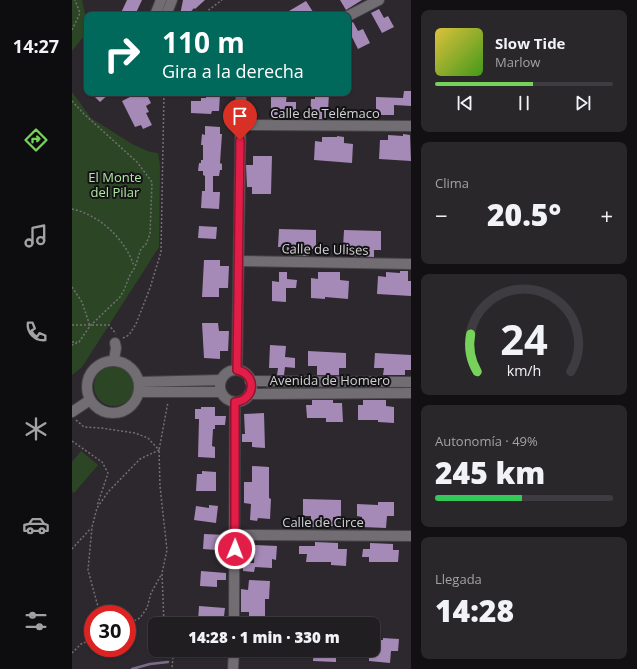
<!DOCTYPE html>
<html lang="es">
<head>
<meta charset="utf-8">
<style>
  :root { --surface:#211e22; --page:#29272a; --text:#f1f3f6; --muted:#a2a2a5; --line:#3e3c40; --accent:#76d25a }
  body { margin:0; font-family:"Open Sans",sans-serif; background:var(--page); color:var(--text); height:100vh; display:flex; flex-direction:column; font-size:15px; white-space:nowrap }
  * { box-sizing:border-box; margin:0 }
  p { font-size:13px; color:var(--muted) }
  .icon { flex:none; width:22px; height:22px; fill:none; stroke:currentColor; stroke-width:2; stroke-linecap:round; stroke-linejoin:round }
  .map { position:relative; flex:1; overflow:hidden }
  .details { display:flex; flex-direction:column; gap:10px; padding:10px; background:#121013; width:226px }
  .details>* { flex:none }
  .hud { position:absolute; left:12px; top:12px; width:267px; height:84px; border-radius:8px; box-shadow:0 1px 3px #0004,0 0 0 1px var(--line); background:#00695c; color:#fff; overflow:hidden }
  .speed { position:absolute; left:12px; top:605px; display:flex; gap:8px; font-size:20px; font-weight:700; text-align:center }
  .speed>* { display:grid; place-content:center; width:52px; height:52px; border-radius:50%; background:var(--surface); box-shadow:0 1px 3px #0004,0 0 0 1px var(--line); line-height:1 }
  .speed .limit { border:6px solid #d22; background:#fff; color:#111 }
  .pin { position:absolute; display:grid; place-items:center; width:34px; height:34px; color:#fff; margin:-41px -17px; border-radius:50% 50% 50% 0; rotate:-45deg; box-shadow:0 0 4px #0007 }
  .pin .icon { rotate:45deg }
  .me { position:absolute; width:44px; margin:-22px; rotate:1deg; stroke-linejoin:round; filter:drop-shadow(0 0 3px #0008) }
  .turn { display:flex; align-items:center; gap:14px; height:84px; padding:0 12px; font-size:18px }
  .turn .icon { width:52px; height:52px; stroke-width:2.5 }
  .turn b { display:block; font-size:28px; line-height:34px }
  .big { font-size:30px; font-weight:800; line-height:1.1 }
  .details .tile { flex:1; display:flex; flex-direction:column; justify-content:center; gap:6px; min-width:0; padding:0 14px; border-radius:8px; background:var(--page) }
  .details .dial { align-items:center; gap:0 }
  .dial svg { height:104px; overflow:visible; fill:none; stroke:var(--line); stroke-width:7; stroke-linecap:round; text-anchor:middle }
  .dial text { fill:var(--text); stroke:none }
  .song { display:flex; align-items:center; gap:12px }
  .cover { width:48px; height:48px; border-radius:6px; background:linear-gradient(135deg,hsl(50 70% 55%),hsl(100 70% 35%)) }
  .played { height:4px; border-radius:2px; background:linear-gradient(90deg,var(--accent) 55%,var(--line) 55%) }
  .keys { display:flex; justify-content:space-around; direction:ltr }
  .heat { display:flex; justify-content:space-between; align-items:center; font-size:22px; direction:ltr }
  .charge { height:6px; border-radius:3px; background:linear-gradient(90deg,#34c759 49%,var(--line) 0) }
  .trip { position:absolute; left:76px; top:617px; width:232px; height:40px; border-radius:8px; background:var(--surface); box-shadow:0 1px 3px #0004,0 0 0 1px var(--line); font-weight:800; line-height:40px; text-align:center }
  main { display:flex; flex:1; min-height:0 }
  .menu { display:flex; flex-direction:column; width:72px; justify-content:space-around; align-items:center; background:#0d0c0e; color:var(--muted) }
  .menu .icon { width:28px; height:28px }
  .menu .selected { color:var(--accent) }
  .menu b { font-size:18px; color:var(--text) }
  .map>svg:first-child { display:block }
</style>
</head>
<body>
<main>
<nav class="menu">
<b>14:27</b>
<svg class="icon selected" aria-label="directions" viewBox="0 0 24 24"><path d="M12 3l9 9-9 9-9-9zM9 14v-3h6M13 9l2 2-2 2"/></svg>
<svg class="icon" aria-label="music" viewBox="0 0 24 24"><path d="M9 18V5l10-2v13"/><circle cx="6" cy="18" r="3"/><circle cx="16" cy="16" r="3"/></svg>
<svg class="icon" aria-label="phone" viewBox="0 0 24 24"><path d="M5 4h4l2 5-3 2q2 4 5 5l2-3 5 2v4C11 20 4 13 5 4z"/></svg>
<svg class="icon" aria-label="climate" viewBox="0 0 24 24"><path d="M12 3v18M4 7l16 10M4 17L20 7"/></svg>
<svg class="icon" aria-label="car" viewBox="0 0 24 24"><path d="M5 17H2v-5l4-1 3-4h7l3 4 3 1v5h-3M9 17h6M6 11h13"/><circle cx="7" cy="17" r="2"/><circle cx="17" cy="17" r="2"/></svg>
<svg class="icon" aria-label="filters" viewBox="0 0 24 24"><path d="M4 7h16M4 17h16"/><circle cx="9" cy="7" r="2"/><circle cx="15" cy="17" r="2"/></svg>
</nav>
<div class="map">
<svg width="339" height="669" viewBox="0 0 339 669">
  <rect width="100%" height="100%" fill="#2c282e"/>
  <g fill="#2c4625">
    <path d="M0,0H10L15,23V32L0,51Z"/>
    <path d="M0,92L19,118L60,144L78,152L86,153L88,165L87,247L10,367L0,375Z"/>
    <circle cx="42" cy="386" r="20"/>
    <path d="M194,386H339V389L194,388Z"/>
    <path d="M9,451L26,465L2,493L0,491V462Z"/>
  </g>
  <g fill="none" stroke-linecap="round" stroke-linejoin="round">
    <path stroke="#7d6a88" stroke-width="2.5" d="M60,669L78,664L96,662"/>
  </g>
  <g fill="#a589b7">
    <path d="M55,0H70L63,15H48Z"/>
    <path d="M111,0H133L123,9L122,8L116,15H108Z"/>
    <path d="M268,0H290L274,10Z"/>
    <path d="M234,1L243,15H220L217,11Z"/>
    <path d="M307,9L312,18L316,16L322,27L310,33L299,13Z"/>
    <path d="M281,22L286,31L291,29L298,43L286,49L276,29V25Z"/>
    <path d="M332,91H339V106L322,105V115H304V97L331,98Z"/>
    <path d="M19,93H38L28,102Z"/>
    <path d="M58,93H74L79,103L74,106L77,112L74,113L80,125L71,129L69,125L63,127L50,101L60,96Z"/>
    <path d="M134,93L148,94L147,111H140L139,114L119,113V101H129V98H134Z"/>
    <path d="M199,93H215L214,102H224V112H215V119H199Z"/>
    <path d="M243,93H257L256,112H250V119H238L239,99H243Z"/>
    <path d="M133,126L148,127V134H150L148,163L150,164V170H148L147,176H141V192H148L147,209L129,208L130,191H133V176L131,175V171H126L127,163H129V160H131V145H129L130,134L133,135Z"/>
    <path d="M331,134L338,135L339,161L307,159L308,140H316V135L331,136Z"/>
    <path d="M265,136L272,137V143L281,144L280,163L242,160L243,141L250,142V137H265Z"/>
    <path d="M181,156H200L199,194H180V187H175L174,165H181Z"/>
    <path d="M127,226L145,227L144,239L126,238Z"/>
    <path d="M207,229L244,230V249H237V256L215,255V247H206Z"/>
    <path d="M272,230L309,231V250H302V257L280,256V248L271,247Z"/>
    <path d="M132,260H148V266H157L156,288H147V297H130Z"/>
    <path d="M328,271H336V281H339V296L305,294L306,276L314,277V272L328,273Z"/>
    <path d="M207,272H215V279L225,280L224,288H214V302L200,301V281L207,282Z"/>
    <path d="M246,272H268V280L277,281L276,299L253,297V299L239,298V278L246,279Z"/>
    <path d="M130,323H146L147,331H157L156,351H148V359L132,358Z"/>
    <path d="M198,345L214,346L213,357L223,358V368L213,367L212,375H205L206,368H197Z"/>
    <path d="M236,351L274,353V368H267V375H245V366H236Z"/>
    <path d="M303,353L339,355V370H333V375H311L312,368H302Z"/>
    <path d="M240,400H261V403H270L271,422H254V418H235L234,405H240Z"/>
    <path d="M291,400H314V406L322,407V423L306,422V420H286V405H291Z"/>
    <path d="M129,407H143V416H154L153,425H143V429H141L140,446L143,447V458L126,457L127,419H123V409H129Z"/>
    <path d="M192,413L193,448L180,447V442H170V434H173L172,414Z"/>
    <path d="M180,466L197,467V498L199,499L198,519L186,518L185,521L178,520L179,504L172,503V482H180Z"/>
    <path d="M130,471L144,472V491H124L125,474H130Z"/>
    <path d="M231,499L269,500V517H261V526L239,527V516H231Z"/>
    <path d="M306,502H322V516H315L314,528L290,527V517L285,516V504L306,505Z"/>
    <path d="M137,505L146,506L144,523L122,520L124,506L137,508Z"/>
    <path d="M132,534L154,535L153,543L145,542V550L131,549Z"/>
    <path d="M243,542L266,543V549H275L274,566L259,565V562H234L235,554H227V546H243Z"/>
    <path d="M298,543L321,544V550H327L326,562H297V557H290L291,549H298Z"/>
    <path d="M183,545L205,546L204,560L200,559V568L183,567L182,572L171,571V563H182Z"/>
    <path d="M129,571L154,573V580H145V587L128,586Z"/>
    <path d="M177,580L198,581L197,599H193V619H177V612H169V589L176,590Z"/>
    <path d="M127,606L153,608L152,616H144V623L126,622Z"/>
    <path d="M311,638L327,639L326,651H319L318,663L297,661V650H301V640H311Z"/>
    <path d="M242,650H264V662L241,661Z"/>
  </g>
  <g fill="none" stroke-linecap="round" stroke-linejoin="round">
    <g stroke="#464347" stroke-width="12">
      <g id="minor">
        <path d="M83,15L89,0"/>
        <path d="M94,15L100,0"/>
        <path d="M276,16L307,0"/>
        <path d="M168,125L339,126"/>
        <path d="M167,261L339,264"/>
        <path d="M42,360L44,348L43,343"/>
        <circle cx="41" cy="387" r="26"/>
        <path d="M165,370L169,93"/>
        <circle cx="164" cy="386" r="16"/>
        <path d="M178,381L339,382"/>
        <path d="M67,382L149,380"/>
        <path d="M67,392H149"/>
        <path d="M177,394L339,393"/>
        <path d="M0,412L18,400"/>
        <path d="M163,535L339,536"/>
        <path d="M162,624L163,402"/>
        <path d="M161,669L162,650"/>
      </g>
    </g>
    <g stroke="#737075" stroke-width="1.5" stroke-dasharray="2 2" stroke-linecap="butt">
      <path d="M130,15L150,0"/>
      <path d="M0,30L8,13L3,0"/>
      <path d="M0,101L12,114L65,162L80,182L78,234L74,244L69,249L63,267L58,275L52,290L48,297L18,326L7,342L0,345"/>
      <path d="M0,209C28,215 53,239 62,266"/>
      <path d="M0,287L10,302L18,326"/>
      <path d="M0,325H37L44,334"/>
      <path d="M51,338L57,335L64,324L78,288L89,252L92,93"/>
      <path d="M0,342H5"/>
      <path d="M4,420L12,427L29,428L63,433L76,438L87,450L68,459L36,492L25,508L20,527L16,570L28,614"/>
      <path d="M0,441L30,462L36,473L25,506"/>
      <path d="M0,549L19,528"/>
      <path d="M55,624L68,618L75,608L79,593L89,575"/>
      <path d="M92,624L90,573L95,550L88,486L87,450L96,402"/>
      <path d="M19,640L21,634"/>
      <path d="M98,650L101,655L100,669"/>
      <path d="M0,653L9,644L21,639"/>
    </g>
    <use href="#minor" stroke="#716d73" stroke-width="10"/>
  </g>
  <g fill="none" stroke-linecap="round" stroke-linejoin="round">
    <g stroke="#92132f" stroke-width="10">
      <path id="route" d="M163,549V402C184,400 185,374 165,370L168,140"/>
    </g>
    <use href="#route" stroke="#e11d48" stroke-width="7"/>
  </g>
  <g text-anchor="middle" dominant-baseline="central" stroke-width="4" stroke-linejoin="round" paint-order="stroke">
    <g font-size="13" fill="#d3d1d4" stroke="#131214">
      <text x="253" y="113">Calle de Telémaco</text>
      <text transform="translate(253 249) rotate(1)">Calle de Ulises</text>
      <text x="258" y="380">Avenida de Homero</text>
      <text x="251" y="522">Calle de Circe</text>
    </g>
    <g font-size="13" fill="#b3e7a4" stroke="#131214">
      <text x="43" y="177">El Monte<tspan x="43" dy="15">del Pilar</tspan></text>
    </g>
  </g>
</svg>
<div class="speed"><div class="limit">30</div></div>
<div class="pin" style="left:168px;top:140px;background:#d93025"><svg class="icon" aria-label="arrive" viewBox="0 0 24 24"><path d="M6 21V4h12l-3 4 3 4H6"/></svg></div>
<svg class="me" style="left:163px;top:549px" viewBox="-20 -20 40 40"><circle r="17" fill="#e11d48" stroke="#fff" stroke-width="3"/><path d="M0-11L8 9 0 5-8 9z" fill="#fff"/></svg>
<div class="trip">14:28 · 1 min · 330 m</div>
<div class="hud">
<div class="turn"><svg class="icon" aria-label="right" viewBox="0 0 24 24"><path d="M7 20v-9h11M14 6l5 5-5 5"/></svg><div><b>110 m</b>Gira a la derecha</div></div>
</div>
</div>
<section class="details">
<div class="tile">
<div class="song"><i class="cover"></i><div><b>Slow Tide</b><p>Marlow</p></div></div>
<div class="played"></div>
<div class="keys"><svg class="icon" aria-label="previous" viewBox="0 0 24 24"><path d="M18 5L8 12l10 7zM5 5v14"/></svg><svg class="icon" aria-label="pause" viewBox="0 0 24 24"><path d="M8 5v14M16 5v14"/></svg><svg class="icon" aria-label="next" viewBox="0 0 24 24"><path d="M6 5l10 7-10 7zM19 5v14"/></svg></div>
</div>
<div class="tile"><p>Clima</p>
<div class="heat"><a>−</a><b class="big">20.5°</b><a>+</a></div>
</div>
<div class="tile dial"><svg viewBox="0 0 100 80">
<path d="M14 69A42 42 0 1 1 86 69"/>
<path d="M14 69A42 42 0 0 1 9 40" stroke="#76d25a"/>
<text x="50" y="56" font-size="32" font-weight="700">24</text>
<text x="50" y="72" font-size="11">km/h</text>
</svg></div>
<div class="tile"><p>Autonomía · 49%</p><b class="big">245 km</b><div class="charge"></div></div>
<div class="tile"><p>Llegada</p><b class="big">14:28</b></div>
</section>
</main>
</body>
</html>
